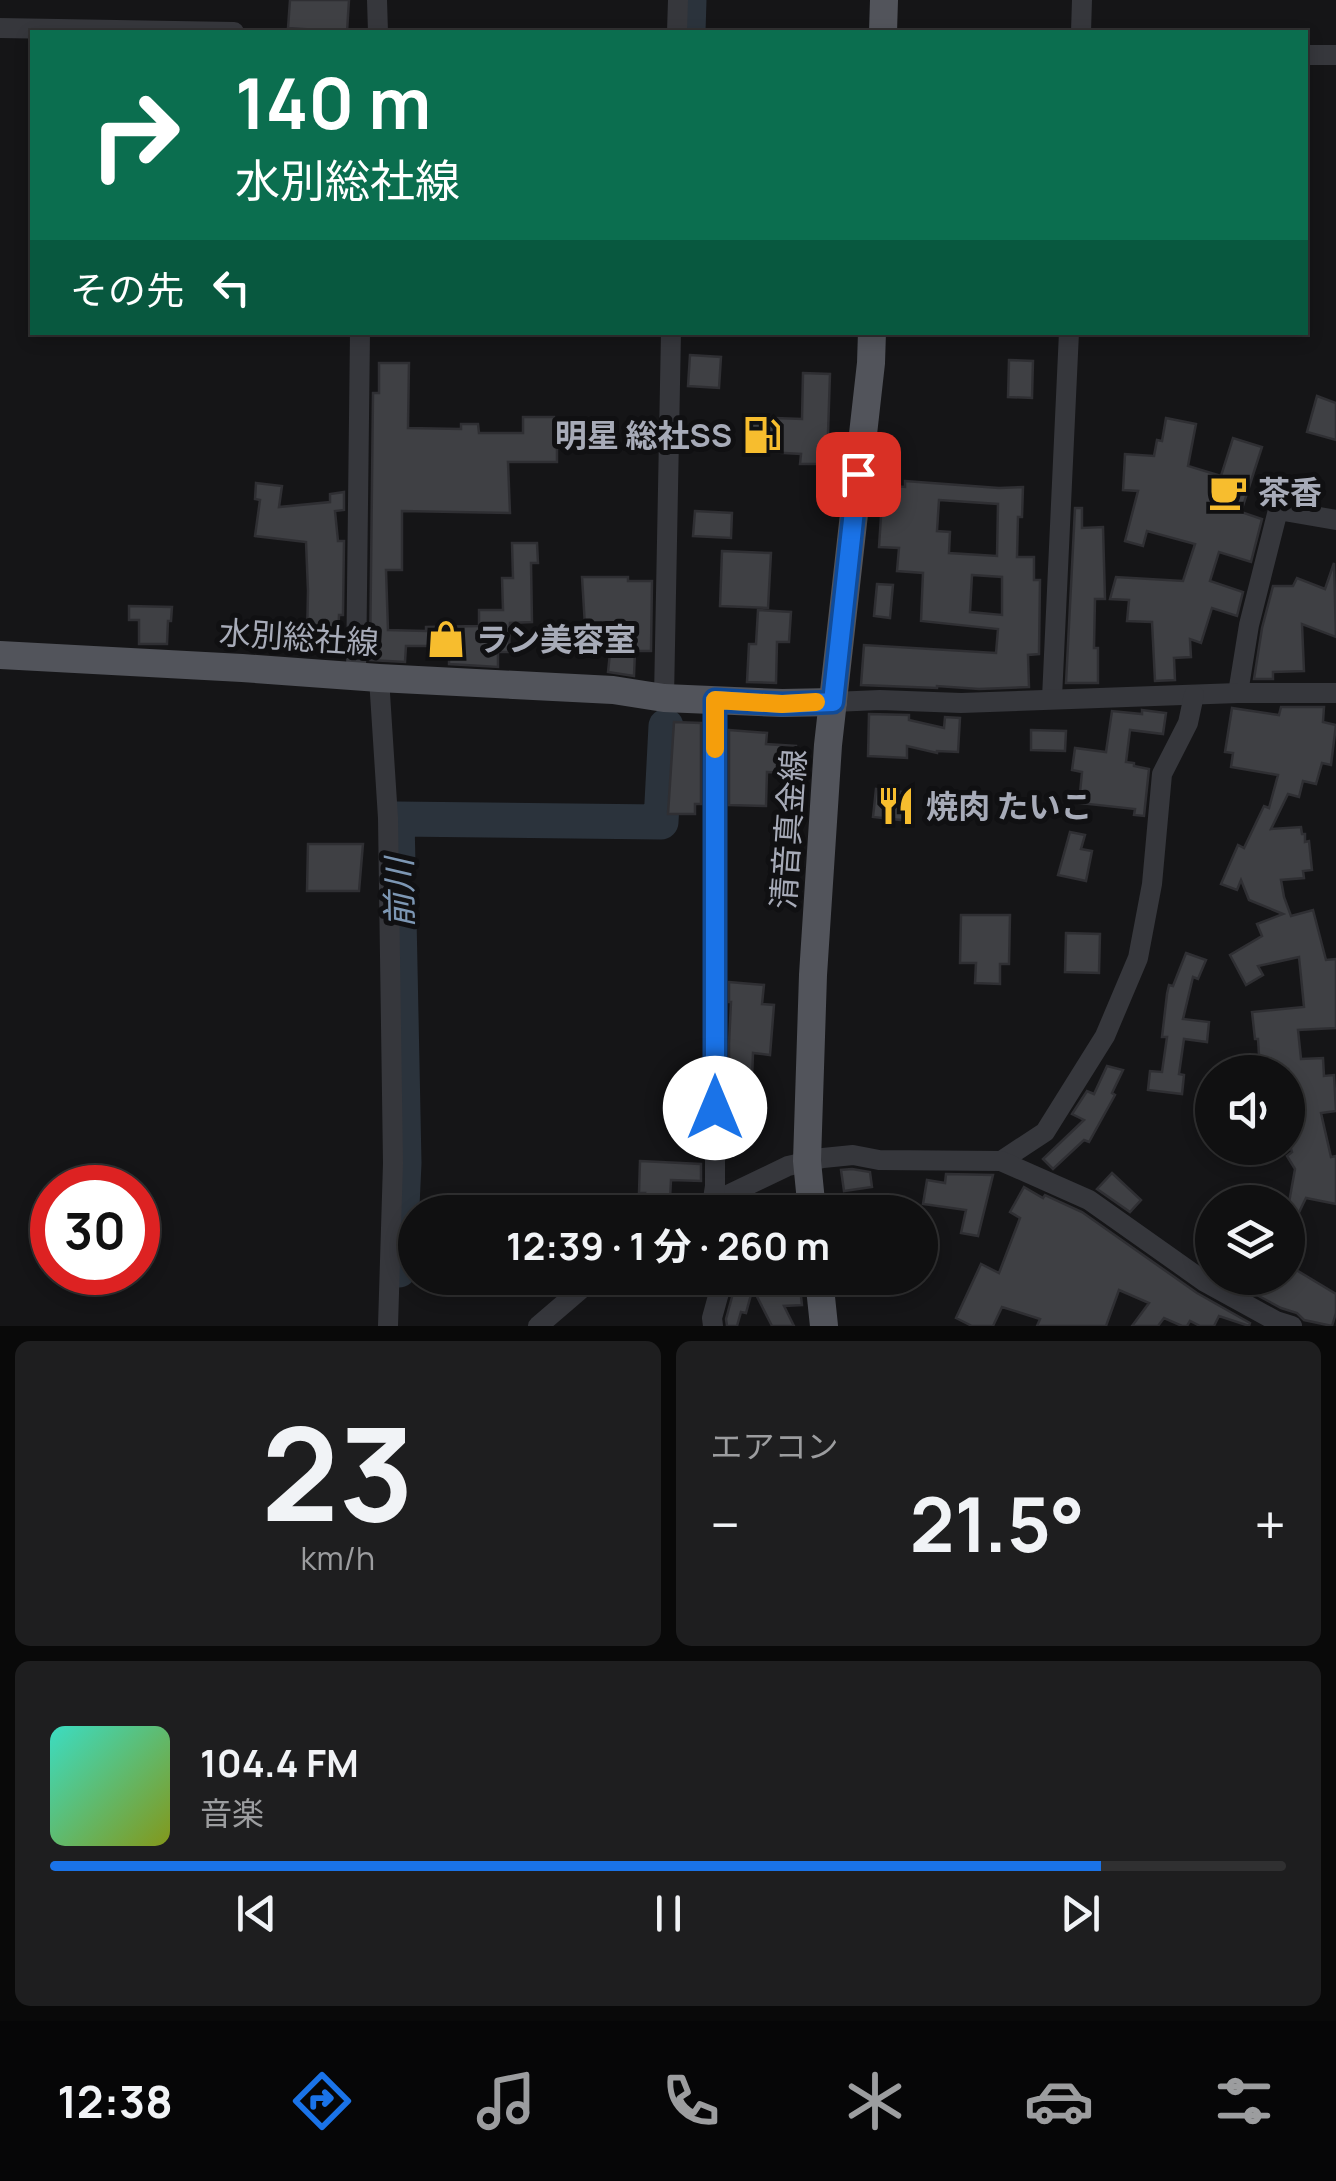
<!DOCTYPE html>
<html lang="ja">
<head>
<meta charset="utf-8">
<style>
  :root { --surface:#101011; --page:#1e1e1f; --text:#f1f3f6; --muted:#9c9d9f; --line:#303031; --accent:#1a73e8 }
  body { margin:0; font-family:Manrope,"Noto Sans JP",sans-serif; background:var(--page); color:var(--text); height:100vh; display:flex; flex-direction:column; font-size:38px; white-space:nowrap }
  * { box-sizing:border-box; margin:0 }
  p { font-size:32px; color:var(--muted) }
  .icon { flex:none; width:55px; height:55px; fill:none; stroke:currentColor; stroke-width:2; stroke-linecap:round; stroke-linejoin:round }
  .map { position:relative; height:1326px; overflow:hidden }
  .side { display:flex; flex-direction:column; gap:15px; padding:15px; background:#090909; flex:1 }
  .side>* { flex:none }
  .guide { position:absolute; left:30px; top:30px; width:1278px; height:305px; border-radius:0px; box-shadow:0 5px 15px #0003,0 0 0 2px var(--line); background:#0b6e4f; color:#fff; overflow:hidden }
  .tools { position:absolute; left:1195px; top:1055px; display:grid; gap:20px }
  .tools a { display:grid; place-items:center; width:110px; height:110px; border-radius:50%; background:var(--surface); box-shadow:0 5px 15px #0003,0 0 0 2px var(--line); font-size:50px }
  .speed { position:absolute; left:30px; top:1165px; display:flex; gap:20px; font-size:50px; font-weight:700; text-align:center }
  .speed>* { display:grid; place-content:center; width:130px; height:130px; border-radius:50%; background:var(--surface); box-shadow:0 5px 15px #0003,0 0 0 2px var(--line); line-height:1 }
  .speed .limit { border:15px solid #d22; background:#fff; color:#111 }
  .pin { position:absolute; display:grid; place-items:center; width:85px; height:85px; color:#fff; margin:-42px; border-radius:20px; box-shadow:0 5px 15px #0006 }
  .me { position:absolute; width:110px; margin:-55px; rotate:0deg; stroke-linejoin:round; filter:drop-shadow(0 0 8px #0008) }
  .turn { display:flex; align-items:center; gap:35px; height:210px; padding:0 40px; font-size:45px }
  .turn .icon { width:130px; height:130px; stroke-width:2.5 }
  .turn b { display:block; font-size:70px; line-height:85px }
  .then { display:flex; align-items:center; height:95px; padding:0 40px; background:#0003; gap:20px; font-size:38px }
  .big { font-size:75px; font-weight:700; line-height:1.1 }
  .side .widget { flex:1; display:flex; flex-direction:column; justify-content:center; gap:15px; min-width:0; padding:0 35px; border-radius:15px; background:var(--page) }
  .side .dial { align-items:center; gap:0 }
  .dial b { font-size:130px; line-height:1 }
  .song { display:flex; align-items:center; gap:30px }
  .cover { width:120px; height:120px; border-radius:15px; background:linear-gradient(135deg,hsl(170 70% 55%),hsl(70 70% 35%)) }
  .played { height:10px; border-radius:5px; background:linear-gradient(90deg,var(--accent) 85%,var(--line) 85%) }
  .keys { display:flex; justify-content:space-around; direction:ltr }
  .heat { display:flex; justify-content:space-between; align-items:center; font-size:55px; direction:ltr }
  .side .tiles { flex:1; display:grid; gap:15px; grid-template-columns:1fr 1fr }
  .widget:last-child { grid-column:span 2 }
  .trip { position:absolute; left:398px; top:1195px; width:540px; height:100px; border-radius:50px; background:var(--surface); box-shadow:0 5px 15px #0003,0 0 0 2px var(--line); font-weight:700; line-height:100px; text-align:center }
  .tabs { display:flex; height:160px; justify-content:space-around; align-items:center; background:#060607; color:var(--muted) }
  .tabs .icon { width:70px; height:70px }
  .tabs .on { color:var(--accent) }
  .tabs b { font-size:45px; color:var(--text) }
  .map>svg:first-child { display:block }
</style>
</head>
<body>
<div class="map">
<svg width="1336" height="1326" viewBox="0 0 1336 1326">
  <rect width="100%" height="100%" fill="#151517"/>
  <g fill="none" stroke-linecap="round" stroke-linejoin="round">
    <g stroke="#2b333c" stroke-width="35">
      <path d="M688,32L689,0"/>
      <path d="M398,865L397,819L661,822L666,726"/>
      <path d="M399,1270L404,1163L399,917"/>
    </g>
  </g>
  <g fill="#3f4044" stroke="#2f2f33" stroke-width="2.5" fill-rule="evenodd">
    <path d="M290,0H349L347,32L288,28Z"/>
    <path d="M690,355L721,357L719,388L688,386Z"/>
    <path d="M1009,360L1033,361L1032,398L1008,397Z"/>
    <path d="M379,363H409L408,428L461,429V424H478L479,433H523V417H554V443H557V462H508L510,513L402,511V570H386L388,630L426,631V627L479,626V610H503L502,578H513L512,543H537L538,563H531L532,622L510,623L509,652H498V667L449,664V646H406L405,662L370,660L373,393H379Z"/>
    <path d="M803,373L830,374L827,464H800L801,454L750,451L752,417L802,419Z"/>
    <path d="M1317,396L1336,403V440L1307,432Z"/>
    <path d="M1166,418L1196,424L1188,466L1221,476L1233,438L1262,447L1241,512L1262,519L1251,562L1219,552L1210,581L1243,592L1237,616L1212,608L1201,643L1190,639L1191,657L1174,658L1175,680L1155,681L1152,622L1127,621L1129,600L1110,599L1116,577L1183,581L1195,544L1147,531L1143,546L1125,541L1138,491L1123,490L1125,454L1154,456L1157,440L1162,441Z"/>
    <path d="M905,481L999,488L1023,487L1022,517H1018L1017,557H1034V580H1040L1039,654L1028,655L1029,687L979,689L937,686V688L861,685L864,645L996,653L998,629L921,621L923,573L897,571L899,548L879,547L883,485L905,487ZM939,500L998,504L997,556L949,553L950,532L937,531ZM972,575L1002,577V615L970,612Z"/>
    <path d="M256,483L282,486L279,507L330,502V494L344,492V510L335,511L338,541H344L343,615H339L338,638L307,637L308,591L306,542L255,536L260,500L255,499Z"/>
    <path d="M1075,508H1082V528L1103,527L1105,599H1095L1094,648H1098V683H1066Z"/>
    <path d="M695,511L732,513L731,538L693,536Z"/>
    <path d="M722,551L771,553L768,608L720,606Z"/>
    <path d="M1334,563L1336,637L1302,624L1304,671L1273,672V679H1254L1262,628L1273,586H1293L1297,578L1325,589Z"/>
    <path d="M582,577H628V581H652L651,651H635L634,676L608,672L610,653L570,654V626H585Z"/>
    <path d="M877,584L893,585L890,618L874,616Z"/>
    <path d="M129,606L172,607L171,621H168L167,644H139V620H129Z"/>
    <path d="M758,610L791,612L789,642H777L776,683L747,682L749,644H756Z"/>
    <path d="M1281,707H1324L1323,722L1336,725L1331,765L1322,763L1316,784L1303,781L1299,797L1288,794L1271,829L1301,827L1302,834H1305V842L1309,841L1312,870L1303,871L1304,878L1281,880L1284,897L1291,916L1313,910L1326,960L1336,959V1028L1298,1030L1301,1059L1323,1058L1324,1076L1334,1075L1336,1111L1321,1113L1331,1157L1336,1156V1204L1306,1198L1288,1235V1208L1295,1169L1287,1156L1292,1152L1288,1139V1069L1260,1071L1258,1039H1255L1252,1012L1304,1007L1299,957L1258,966L1263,975L1246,985L1230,955L1262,936L1257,924L1283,914L1249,900L1241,880L1237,890L1221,884L1238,845L1244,848L1264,806L1269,808L1278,775L1231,767L1233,753L1225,752L1232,708L1279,715Z"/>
    <path d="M1142,710L1166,713L1163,734L1130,730L1126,762L1134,763V766L1149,769L1144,816L1134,815L1135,809L1079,803L1082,772L1072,770L1075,748L1106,752L1112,711L1142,714Z"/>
    <path d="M869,714L909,715V720L944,728L945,717L960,718L958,752L937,751V753L907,746V758L868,756Z"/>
    <path d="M674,722L701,723V804H695V814H668Z"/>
    <path d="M729,730L767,733L766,744L796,746L795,773L767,772L766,806L729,805Z"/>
    <path d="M1031,730L1066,731L1065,751L1031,750Z"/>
    <path d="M876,789L913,793L910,821L873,817Z"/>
    <path d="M1070,832L1085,835L1081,849L1092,851L1086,881L1058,875Z"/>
    <path d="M308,844H363L359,891H307Z"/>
    <path d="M961,915H1010L1009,964H1000V984L975,983L976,963H960Z"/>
    <path d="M1066,933L1100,934L1099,973L1065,972Z"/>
    <path d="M1186,953L1206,960L1198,979L1193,977L1183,1019L1209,1022L1207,1042L1184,1039L1179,1074L1184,1075L1182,1094L1148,1090L1150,1071L1162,1072L1167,1037H1162L1167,994L1169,985L1173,986Z"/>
    <path d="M729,982L764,985L762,1004L774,1005L770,1055L753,1053L752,1080H747L745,1113H751L752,1144H744V1147H729L731,1079H729V1044L731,1002H729Z"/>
    <path d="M1107,1066L1123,1070L1112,1093L1115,1095L1089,1142L1084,1140L1053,1169L1043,1159L1084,1120L1072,1114L1087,1091L1094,1094Z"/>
    <path d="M640,1161L701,1164V1181L671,1180L670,1199L644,1198L645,1193H639Z"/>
    <path d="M852,1169L870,1172L872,1187L844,1191L841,1170Z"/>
    <path d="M1112,1173L1141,1200L1130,1212L1097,1189Z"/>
    <path d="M946,1174L993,1175L978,1236L961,1233L966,1210L923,1204L927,1180L945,1183Z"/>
    <path d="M1024,1187L1043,1198L1045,1195L1082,1212L1197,1293L1250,1323L1249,1326L1219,1316L1214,1326H1200L1190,1321L1187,1326H1182L1164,1318L1158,1326H1132L1149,1303L1119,1290L1106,1326H1037L1040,1319L1002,1307L993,1326H972L956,1318L981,1264L999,1273L1020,1218L1010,1212Z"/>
    <path d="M1288,1265L1336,1294V1313L1332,1326L1304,1320L1297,1313L1281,1308L1225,1278H1288Z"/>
    <path d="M767,1278H799L802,1305L784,1306L794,1326H772L748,1279Z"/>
    <path d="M735,1286L752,1291L746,1313L741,1312L737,1326H727L726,1319Z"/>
  </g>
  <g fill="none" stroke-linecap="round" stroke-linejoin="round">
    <g stroke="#36373c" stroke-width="20">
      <path d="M377,0L378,32"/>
      <path d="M0,28L234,32"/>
      <path d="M677,32L678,0"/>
      <path d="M1081,32L1082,0"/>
      <path d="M1305,55H1336"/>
      <path d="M356,677L360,332"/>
      <path d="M379,678L388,818L393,1163L388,1326"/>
      <path d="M1238,693L1249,625L1278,510L1336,520"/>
      <path d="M664,698L671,332"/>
      <path d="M1052,698L1069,332"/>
      <path d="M833,702L880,700L961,703L1238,693H1336"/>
      <path d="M1001,1161L1045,1132L1105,1036L1138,958L1152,884L1162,774L1188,723L1194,695"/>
      <path d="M673,1212L713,1202L788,1166L823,1158L853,1155L879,1160L1001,1161L1089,1200L1205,1282L1276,1321L1292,1326"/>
      <path d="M711,1212L715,1186V700"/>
      <path d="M538,1326L594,1278"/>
      <path d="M713,1326L712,1318L723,1278"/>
    </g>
    <g stroke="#52545b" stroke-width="28">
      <path d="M883,32L884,0"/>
      <path d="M0,655L242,668L379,678L613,690L664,698L782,703L833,702"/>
      <path d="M812,1212L807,1161L813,975L828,745L871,363L872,332"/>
      <path d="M819,1278L824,1326"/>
    </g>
  </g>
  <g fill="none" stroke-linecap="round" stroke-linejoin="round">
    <g stroke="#114b97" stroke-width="25">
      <path id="route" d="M715,1108V700L782,704L833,702L858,474"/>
    </g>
    <use href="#route" stroke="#1a73e8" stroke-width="18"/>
    <path stroke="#f59e0b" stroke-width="18" d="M715,749V700L782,704L816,702"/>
  </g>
  <defs>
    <g id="fuel-bare" transform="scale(3)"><path d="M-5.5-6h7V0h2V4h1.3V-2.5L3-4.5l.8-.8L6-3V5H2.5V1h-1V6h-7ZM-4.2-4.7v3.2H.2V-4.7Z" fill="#f7bd2e" stroke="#101012" stroke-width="2.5" paint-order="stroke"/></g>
    <g id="cafe-bare" transform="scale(3)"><path d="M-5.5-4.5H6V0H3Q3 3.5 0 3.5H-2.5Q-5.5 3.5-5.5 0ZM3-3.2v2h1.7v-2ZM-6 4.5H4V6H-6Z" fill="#f7bd2e" stroke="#101012" stroke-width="2.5" paint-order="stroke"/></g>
    <g id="shop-bare" transform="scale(3)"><path d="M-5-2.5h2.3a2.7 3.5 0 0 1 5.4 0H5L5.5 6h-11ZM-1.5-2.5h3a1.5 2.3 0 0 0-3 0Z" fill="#f7bd2e" stroke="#101012" stroke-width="2.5" paint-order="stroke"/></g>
    <g id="restaurant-bare" transform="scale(3)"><path d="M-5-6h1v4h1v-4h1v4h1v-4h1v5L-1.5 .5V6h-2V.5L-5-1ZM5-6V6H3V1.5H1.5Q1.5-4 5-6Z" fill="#f7bd2e" stroke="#101012" stroke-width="2.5" paint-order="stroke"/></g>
  </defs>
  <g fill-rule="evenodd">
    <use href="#fuel-bare" x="762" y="435"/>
    <use href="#cafe-bare" x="1228" y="492"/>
    <use href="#shop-bare" x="446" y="639"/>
    <use href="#restaurant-bare" x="896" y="806"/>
  </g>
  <g text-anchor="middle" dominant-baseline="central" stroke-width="10" stroke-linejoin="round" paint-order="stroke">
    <g font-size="32" font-weight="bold" fill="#a7abb8" stroke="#101012" text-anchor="start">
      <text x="732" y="435" text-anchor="end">明星 総社SS</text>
      <text x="1258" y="492">茶香</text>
      <text x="476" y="639">ラン美容室</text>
      <text x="926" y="806">焼肉 たいこ</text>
    </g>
    <g font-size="32" fill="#a7abb8" stroke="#101012">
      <text transform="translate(299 637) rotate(4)">水別総社線</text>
      <text transform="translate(788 829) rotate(-86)">清音真金線</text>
    </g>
    <g font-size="35" font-style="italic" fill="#7d97b4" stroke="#101012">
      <text transform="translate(399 893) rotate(-91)">前川</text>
    </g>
  </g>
</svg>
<div class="tools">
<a><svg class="icon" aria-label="sound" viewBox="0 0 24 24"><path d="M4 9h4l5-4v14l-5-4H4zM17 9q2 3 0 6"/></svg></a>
<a><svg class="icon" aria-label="layers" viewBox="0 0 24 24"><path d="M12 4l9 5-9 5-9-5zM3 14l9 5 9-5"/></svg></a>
</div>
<div class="speed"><div class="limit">30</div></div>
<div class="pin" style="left:858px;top:474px;background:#d93025"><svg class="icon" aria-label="arrive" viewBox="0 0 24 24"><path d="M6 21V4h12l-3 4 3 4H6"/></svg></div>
<svg class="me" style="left:715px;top:1108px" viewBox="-20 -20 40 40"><circle r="19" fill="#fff"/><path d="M0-13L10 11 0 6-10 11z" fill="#1a73e8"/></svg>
<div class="trip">12:39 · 1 分 · 260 m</div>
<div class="guide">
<div class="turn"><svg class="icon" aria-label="right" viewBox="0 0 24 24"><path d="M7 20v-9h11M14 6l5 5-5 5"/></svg><div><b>140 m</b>水別総社線</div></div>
<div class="then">その先<svg class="icon" aria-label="left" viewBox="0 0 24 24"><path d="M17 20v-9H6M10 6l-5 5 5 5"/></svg></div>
</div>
</div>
<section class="side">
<div class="tiles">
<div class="widget dial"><b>23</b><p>km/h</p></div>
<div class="widget"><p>エアコン</p>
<div class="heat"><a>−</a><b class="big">21.5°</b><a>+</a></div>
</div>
<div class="widget">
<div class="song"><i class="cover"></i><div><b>104.4 FM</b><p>音楽</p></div></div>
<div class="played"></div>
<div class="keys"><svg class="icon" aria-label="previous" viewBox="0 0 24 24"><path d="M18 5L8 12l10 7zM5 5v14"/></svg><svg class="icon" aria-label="pause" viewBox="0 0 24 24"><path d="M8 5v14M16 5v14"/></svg><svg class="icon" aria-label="next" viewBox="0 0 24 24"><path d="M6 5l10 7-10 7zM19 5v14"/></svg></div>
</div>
</div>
</section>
<nav class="tabs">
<b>12:38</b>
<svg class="icon on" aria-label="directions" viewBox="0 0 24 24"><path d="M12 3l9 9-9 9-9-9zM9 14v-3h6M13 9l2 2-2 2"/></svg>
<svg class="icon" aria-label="music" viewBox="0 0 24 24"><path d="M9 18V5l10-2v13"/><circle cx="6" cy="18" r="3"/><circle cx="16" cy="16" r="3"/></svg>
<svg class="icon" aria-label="phone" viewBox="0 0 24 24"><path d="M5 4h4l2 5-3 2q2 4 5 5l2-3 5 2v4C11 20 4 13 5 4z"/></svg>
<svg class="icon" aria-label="climate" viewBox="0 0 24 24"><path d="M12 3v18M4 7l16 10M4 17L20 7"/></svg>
<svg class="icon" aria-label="car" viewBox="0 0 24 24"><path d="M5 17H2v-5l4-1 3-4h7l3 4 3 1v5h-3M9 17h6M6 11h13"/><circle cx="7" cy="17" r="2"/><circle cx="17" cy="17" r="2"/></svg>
<svg class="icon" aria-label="filters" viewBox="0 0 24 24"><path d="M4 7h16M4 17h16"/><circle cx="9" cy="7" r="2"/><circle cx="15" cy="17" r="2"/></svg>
</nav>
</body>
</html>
